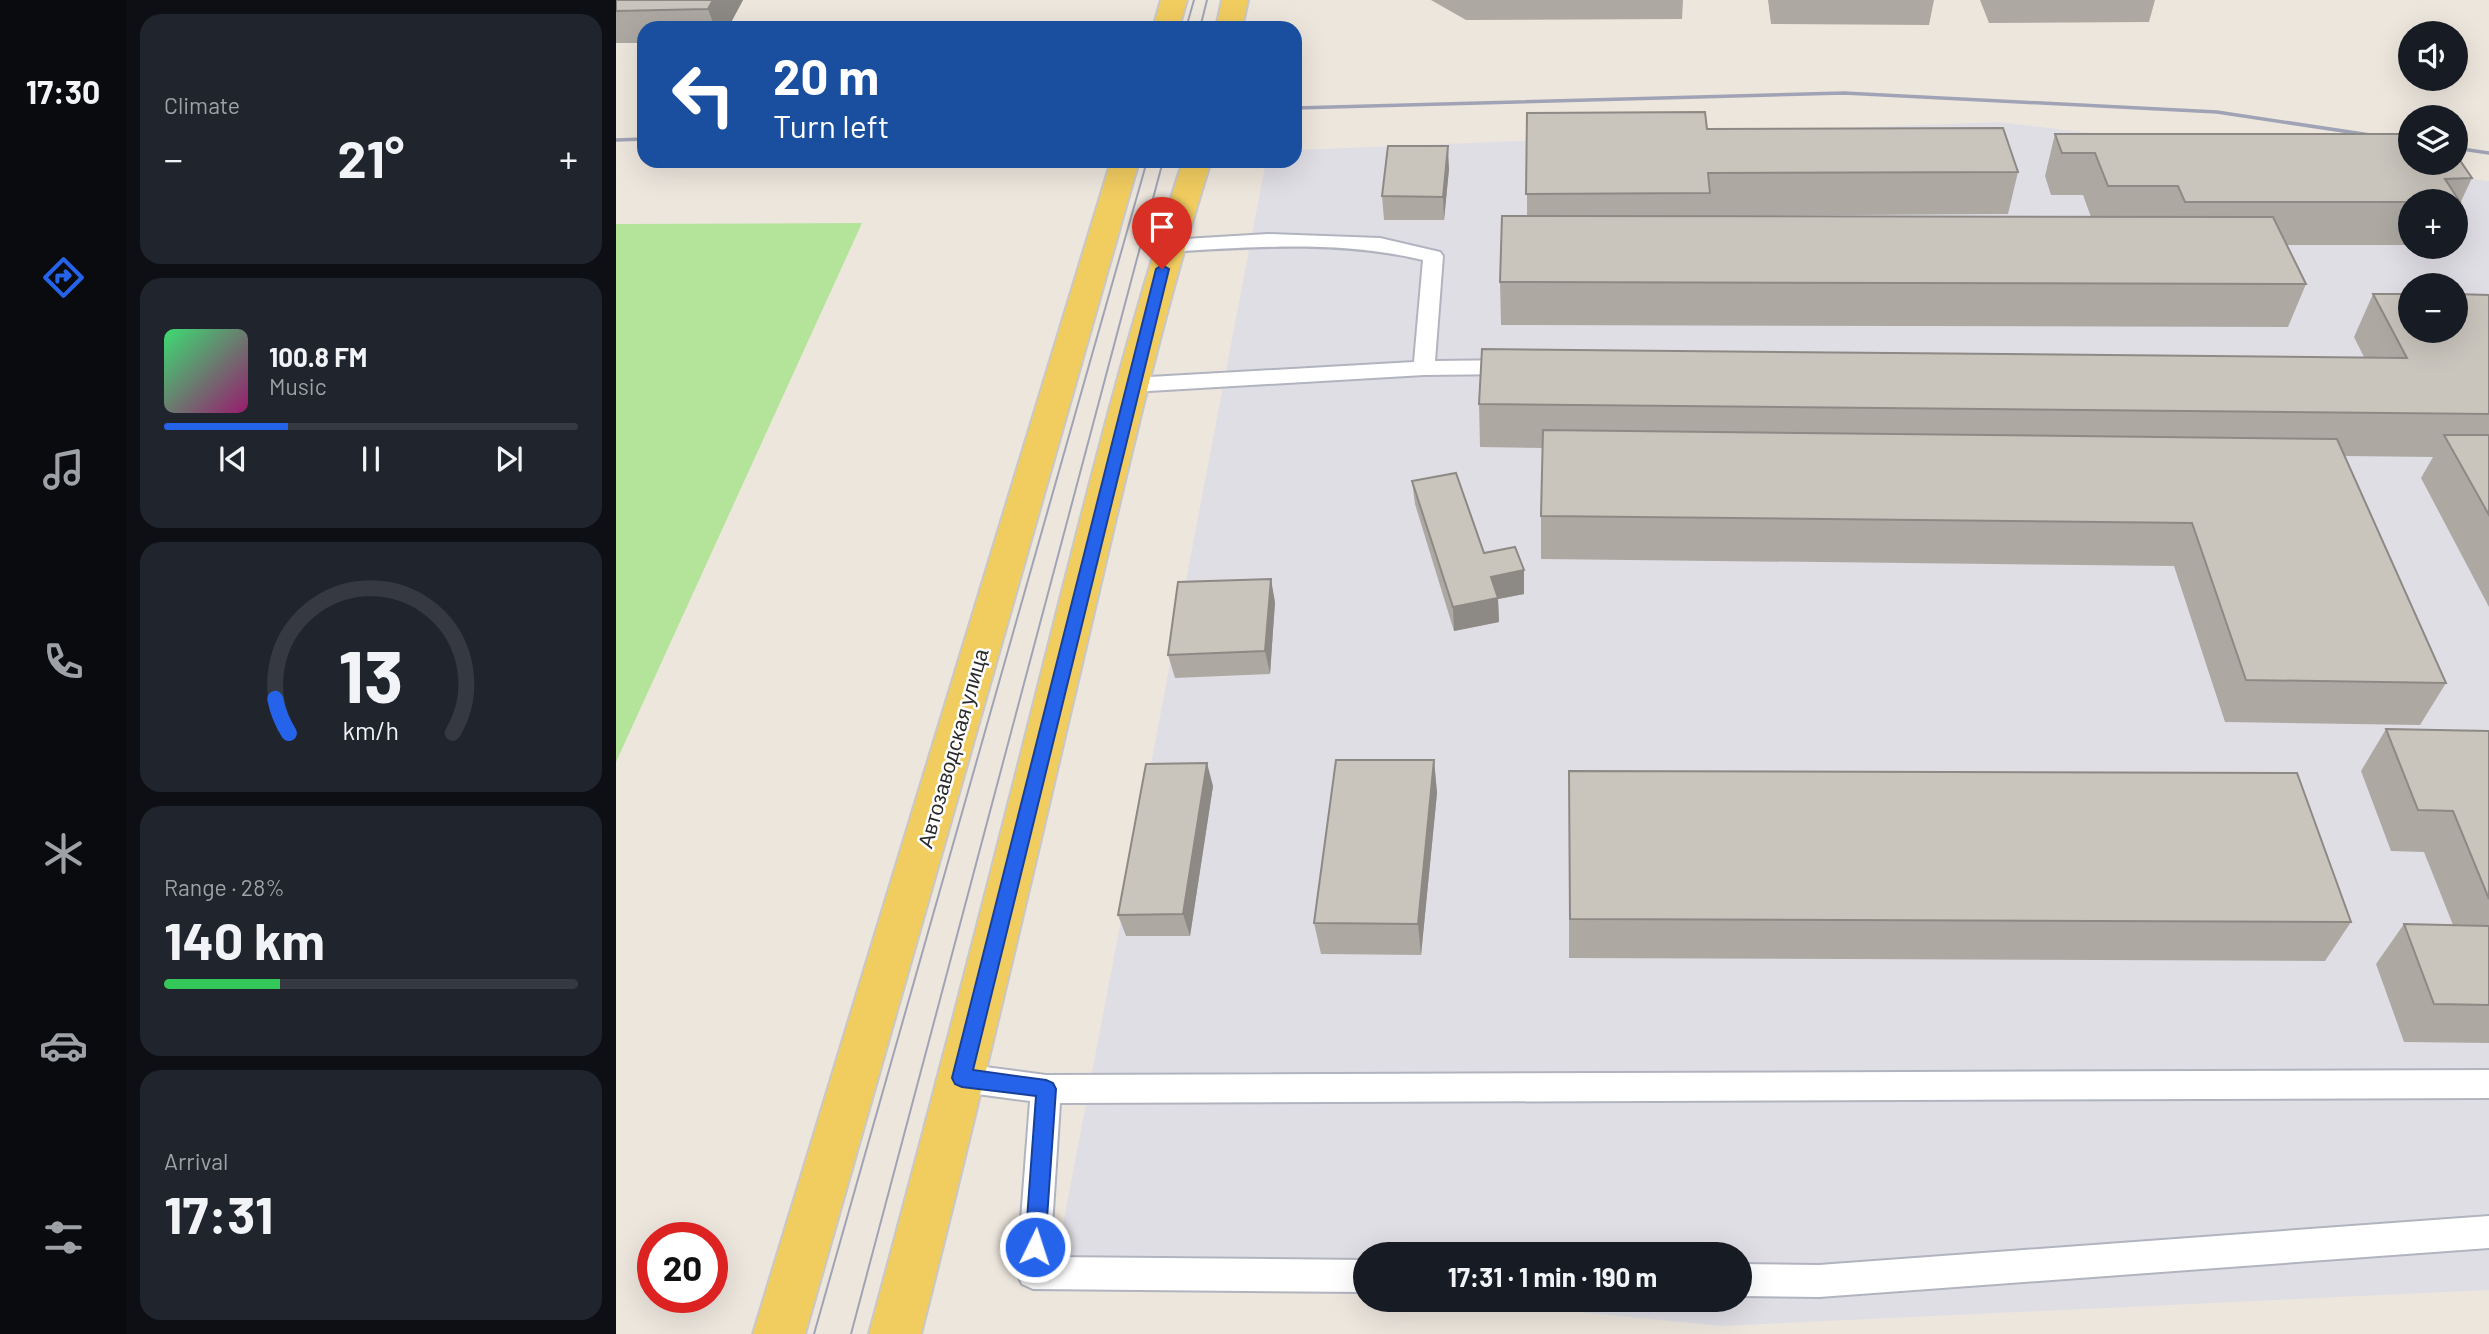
<!DOCTYPE html>
<html lang="en">
<head>
<meta charset="utf-8">
<style>
  :root { --surface:#171b24; --page:#20242c; --text:#f1f3f6; --muted:#9ea1a6; --line:#363941; --accent:#2563eb }
  body { margin:0; font-family:Barlow,sans-serif; background:var(--page); color:var(--text); height:100vh; display:flex; flex-direction:column; font-size:26px; white-space:nowrap }
  * { box-sizing:border-box; margin:0 }
  p { font-size:23px; color:var(--muted) }
  .icon { flex:none; width:38px; height:38px; fill:none; stroke:currentColor; stroke-width:2; stroke-linecap:round; stroke-linejoin:round }
  .map { position:relative; flex:1; overflow:hidden }
  .side { display:flex; flex-direction:column; gap:14px; padding:14px; background:#0d0f14; width:490px }
  .side>* { flex:none }
  .guide { position:absolute; left:21px; top:21px; width:665px; height:147px; border-radius:21px; box-shadow:0 7px 28px #0002; background:#1a4fa0; color:#fff; overflow:hidden }
  .buttons { position:absolute; left:1782px; top:21px; display:grid; gap:14px }
  .buttons a { display:grid; place-items:center; width:70px; height:70px; border-radius:50%; background:var(--surface); box-shadow:0 7px 28px #0002; font-size:35px }
  .speed { position:absolute; left:21px; top:1222px; display:flex; gap:14px; font-size:35px; font-weight:700; text-align:center }
  .speed>* { display:grid; place-content:center; width:91px; height:91px; border-radius:50%; background:var(--surface); box-shadow:0 7px 28px #0002; line-height:1 }
  .speed .limit { border:10px solid #d22; background:#fff; color:#111 }
  .pin { position:absolute; display:grid; place-items:center; width:60px; height:60px; color:#fff; margin:-72px -30px; border-radius:50% 50% 50% 0; rotate:-45deg; box-shadow:0 0 7px #0007 }
  .pin .icon { rotate:45deg }
  .me { position:absolute; width:77px; margin:-38px; rotate:4deg; stroke-linejoin:round; filter:drop-shadow(0 0 5px #0008) }
  .turn { display:flex; align-items:center; gap:24px; height:147px; padding:0 21px; font-size:32px }
  .turn .icon { width:91px; height:91px; stroke-width:2.5 }
  .turn b { display:block; font-size:49px; line-height:60px }
  .big { font-size:52px; font-weight:700; line-height:1.1 }
  .side .tile { flex:1; display:flex; flex-direction:column; justify-content:center; gap:10px; min-width:0; padding:0 24px; border-radius:21px; background:var(--page) }
  .side .dial { align-items:center; gap:0 }
  .dial svg { height:182px; overflow:visible; fill:none; stroke:var(--line); stroke-width:7; stroke-linecap:round; text-anchor:middle }
  .dial text { fill:var(--text); stroke:none }
  .song { display:flex; align-items:center; gap:21px }
  .cover { width:84px; height:84px; border-radius:10px; background:linear-gradient(135deg,hsl(140 70% 55%),hsl(320 70% 35%)) }
  .played { height:7px; border-radius:4px; background:linear-gradient(90deg,var(--accent) 30%,var(--line) 30%) }
  .keys { display:flex; justify-content:space-around; direction:ltr }
  .heat { display:flex; justify-content:space-between; align-items:center; font-size:38px; direction:ltr }
  .charge { height:10px; border-radius:5px; background:linear-gradient(90deg,#34c759 28%,var(--line) 0) }
  .trip { position:absolute; left:737px; top:1242px; width:399px; height:70px; border-radius:35px; background:var(--surface); box-shadow:0 7px 28px #0002; font-weight:700; line-height:70px; text-align:center }
  main { display:flex; flex:1; min-height:0 }
  .tabs { display:flex; flex-direction:column; width:126px; justify-content:space-around; align-items:center; background:#090b0e; color:var(--muted) }
  .tabs .icon { width:49px; height:49px }
  .tabs .on { color:var(--accent) }
  .tabs b { font-size:32px; color:var(--text) }
  .map>svg:first-child { display:block }
</style>
</head>
<body>
<main>
<nav class="tabs">
<b>17:30</b>
<svg class="icon on" aria-label="directions" viewBox="0 0 24 24"><path d="M12 3l9 9-9 9-9-9zM9 14v-3h6M13 9l2 2-2 2"/></svg>
<svg class="icon" aria-label="music" viewBox="0 0 24 24"><path d="M9 18V5l10-2v13"/><circle cx="6" cy="18" r="3"/><circle cx="16" cy="16" r="3"/></svg>
<svg class="icon" aria-label="phone" viewBox="0 0 24 24"><path d="M5 4h4l2 5-3 2q2 4 5 5l2-3 5 2v4C11 20 4 13 5 4z"/></svg>
<svg class="icon" aria-label="climate" viewBox="0 0 24 24"><path d="M12 3v18M4 7l16 10M4 17L20 7"/></svg>
<svg class="icon" aria-label="car" viewBox="0 0 24 24"><path d="M5 17H2v-5l4-1 3-4h7l3 4 3 1v5h-3M9 17h6M6 11h13"/><circle cx="7" cy="17" r="2"/><circle cx="17" cy="17" r="2"/></svg>
<svg class="icon" aria-label="filters" viewBox="0 0 24 24"><path d="M4 7h16M4 17h16"/><circle cx="9" cy="7" r="2"/><circle cx="15" cy="17" r="2"/></svg>
</nav>
<section class="side">
<div class="tile"><p>Climate</p>
<div class="heat"><a>−</a><b class="big">21°</b><a>+</a></div>
</div>
<div class="tile">
<div class="song"><i class="cover"></i><div><b>100.8 FM</b><p>Music</p></div></div>
<div class="played"></div>
<div class="keys"><svg class="icon" aria-label="previous" viewBox="0 0 24 24"><path d="M18 5L8 12l10 7zM5 5v14"/></svg><svg class="icon" aria-label="pause" viewBox="0 0 24 24"><path d="M8 5v14M16 5v14"/></svg><svg class="icon" aria-label="next" viewBox="0 0 24 24"><path d="M6 5l10 7-10 7zM19 5v14"/></svg></div>
</div>
<div class="tile dial"><svg viewBox="0 0 100 80">
<path d="M14 69A42 42 0 1 1 86 69"/>
<path d="M14 69A42 42 0 0 1 8 54" stroke="#2563eb"/>
<text x="50" y="56" font-size="32" font-weight="700">13</text>
<text x="50" y="72" font-size="11">km/h</text>
</svg></div>
<div class="tile"><p>Range · 28%</p><b class="big">140 km</b><div class="charge"></div></div>
<div class="tile"><p>Arrival</p><b class="big">17:31</b></div>
</section>
<div class="map">
<svg width="1873" height="1334" viewBox="0 0 1873 1334">
  <rect width="100%" height="100%" fill="#ede6dd"/>
  <path fill="#e0dee5" fill-rule="evenodd" d="M1382,122L1873,181V1290L1106,1326L838,1300H1124V1255H749V1292L440,1261L650,161H679V150ZM1794,201H1839V247H1794ZM1794,285H1839V331H1794Z"/>
  <path fill="#b4e39a" d="M246,223L0,762V224Z"/>
  <g fill="none" stroke-linecap="round" stroke-linejoin="round">
    <g stroke="#b1b4bf" stroke-width="4">
      <g id="service">
        <path d="M652,234L764,238L824,252L827,256L819,361L899,360L906,362L909,367L906,372L899,374L808,375L516,392L509,390L506,385L509,380L516,378L798,362L807,260C723,240 637,247 552,252L542,246L552,240Z"/>
        <path d="M346,1064L430,1075L1873,1070V1098L444,1103L434,1257L749,1260V1292L417,1289L406,1284L401,1273L414,1101L346,1092L335,1088L331,1078L335,1068Z"/>
        <path d="M1873,1216V1248L1203,1297L1124,1296V1264L1203,1265Z"/>
      </g>
    </g>
    <g stroke="#c8c8c8" stroke-width="4">
      <g id="primary">
        <path d="M545,0H571L563,28H537Z"/>
        <path d="M606,0H632L626,28H600Z"/>
        <path d="M495,161H523L189,1334H137Z"/>
        <path d="M567,161H595C539,339 500,521 457,702C408,913 358,1124 305,1334H253C310,1124 365,913 418,702C464,521 508,339 567,161Z"/>
      </g>
    </g>
    <use href="#service" fill="#fff" fill-rule="evenodd"/>
    <use href="#primary" fill="#f1cc5f" fill-rule="evenodd"/>
    <g stroke="#a0a3b5" stroke-width="2">
      <path d="M570,28L578,0"/>
      <path d="M584,28L591,0"/>
      <path d="M198,1334L531,161"/>
      <path d="M235,1334L547,161"/>
    </g>
    <g stroke="#a0a3b5" stroke-width="3.5">
      <path d="M679,108L1228,93L1601,112L1794,141"/>
      <path d="M0,140L28,139"/>
      <path d="M1839,148L1873,153"/>
    </g>
  </g>
  <g fill="#ada9a2">
    <path d="M0,0H127L112,28H28V43H0Z"/>
    <path d="M815,0H1067L1066,19L850,20Z"/>
    <path d="M1152,0H1318L1313,25L1155,24Z"/>
    <path d="M1364,0H1539L1533,22L1373,23Z"/>
    <path d="M911,113L1091,129L1402,172L1392,214L1092,216L1475,217L1467,195H1435L1429,176L1439,134L1856,178L1839,214V201H1794V245H1671L1690,284L1672,327L885,325L884,282L911,216Z"/>
    <path d="M833,169L828,220H768L766,196Z"/>
    <path d="M1757,294L1873,295V607L1805,478L1817,457L1729,456L1830,683L1804,725L1609,722L1558,566L925,559V516L927,448L864,447L863,404L1748,357L1738,337Z"/>
    <path d="M796,481L908,594L882,599L883,622L838,631L799,504Z"/>
    <path d="M659,602L654,674L559,678L552,655Z"/>
    <path d="M1770,729L1873,731V1043L1788,1042L1760,964L1788,924L1837,925L1808,852L1775,851L1745,771Z"/>
    <path d="M818,760L821,793L805,955L705,954L698,923Z"/>
    <path d="M953,771L1735,922L1709,961L953,958Z"/>
    <path d="M597,786L574,936H510L502,915Z"/>
  </g>
  <g fill="#8d8984">
    <path d="M97,0H127L112,28H99L92,9Z"/>
    <path d="M832,146L833,169L828,220L827,197Z"/>
    <path d="M908,570V594L882,599L883,622L838,631L837,607L875,577Z"/>
    <path d="M655,579L659,602L654,674L649,651Z"/>
    <path d="M818,760L821,793L805,955L802,924Z"/>
    <path d="M591,763L597,786L574,936L567,914Z"/>
  </g>
  <g fill="#c9c4bc" stroke="#8d8984" stroke-width="2">
    <path d="M0,0H97L92,9L0,11Z"/>
    <path d="M1089,112L1091,129L1387,128L1402,172L1092,173L1094,193L910,194L911,113Z"/>
    <path d="M1439,134H1794V163H1839V153L1856,178L1829,179L1844,202H1569L1562,186H1492L1479,153H1446Z"/>
    <path d="M772,146H832L827,197L766,196Z"/>
    <path d="M886,216L1657,217L1690,284L884,282Z"/>
    <path d="M1757,294H1794V331H1839V294L1873,295V414L863,404L866,349L1791,358Z"/>
    <path d="M927,430L1721,439L1830,683L1630,680L1576,523L925,516Z"/>
    <path d="M1828,435H1873V515Z"/>
    <path d="M840,473L868,553L899,547L908,570L875,577L882,598L837,607L796,481Z"/>
    <path d="M655,579L649,651L552,655L562,582Z"/>
    <path d="M1770,729L1873,731V899L1837,811L1802,810Z"/>
    <path d="M720,760H818L802,924L698,923Z"/>
    <path d="M591,763L567,914L502,915L530,764Z"/>
    <path d="M953,771L1681,773L1735,922L954,919Z"/>
    <path d="M1788,924L1873,926V1005L1818,1004Z"/>
  </g>
  <path fill="#2563eb" stroke="#184099" stroke-width="2" d="M546,265L553,269L357,1070L430,1080L437,1083L440,1089L429,1247L426,1254L419,1257L412,1254L409,1247L420,1096L346,1087L339,1084L336,1078L540,269Z"/>
  <g text-anchor="middle" dominant-baseline="central" stroke-width="5" stroke-linejoin="round" paint-order="stroke">
    <g font-size="21" fill="#2b2b2b" stroke="#fff">
      <text transform="translate(336 748) rotate(-74)">Автозаводская улица</text>
    </g>
  </g>
</svg>
<div class="buttons">
<a><svg class="icon" aria-label="sound" viewBox="0 0 24 24"><path d="M4 9h4l5-4v14l-5-4H4zM17 9q2 3 0 6"/></svg></a>
<a><svg class="icon" aria-label="layers" viewBox="0 0 24 24"><path d="M12 4l9 5-9 5-9-5zM3 14l9 5 9-5"/></svg></a>
<a>+</a>
<a>−</a>
</div>
<div class="speed"><div class="limit">20</div></div>
<div class="pin" style="left:546px;top:269px;background:#d93025"><svg class="icon" aria-label="arrive" viewBox="0 0 24 24"><path d="M6 21V4h12l-3 4 3 4H6"/></svg></div>
<svg class="me" style="left:419px;top:1247px" viewBox="-20 -20 40 40"><circle r="17" fill="#2563eb" stroke="#fff" stroke-width="3"/><path d="M0-11L8 9 0 5-8 9z" fill="#fff"/></svg>
<div class="trip">17:31 · 1 min · 190 m</div>
<div class="guide">
<div class="turn"><svg class="icon" aria-label="left" viewBox="0 0 24 24"><path d="M17 20v-9H6M10 6l-5 5 5 5"/></svg><div><b>20 m</b>Turn left</div></div>
</div>
</div>
</main>
</body>
</html>
